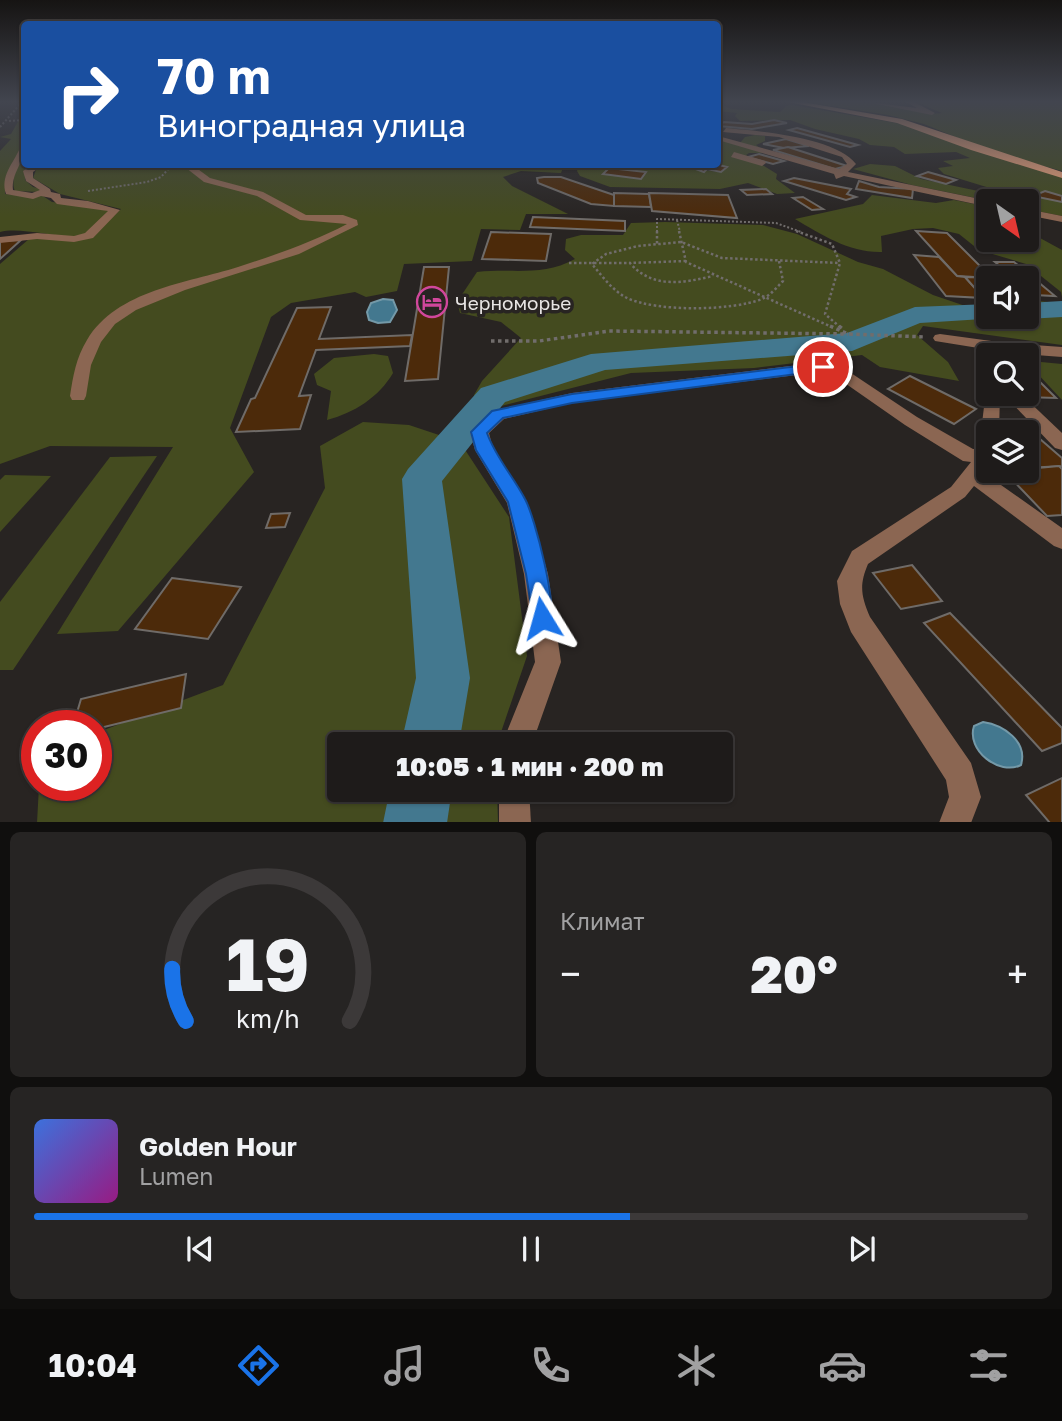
<!DOCTYPE html>
<html lang="ru">
<head>
<meta charset="utf-8">
<style>
  :root { --surface:#1e1b1a; --page:#262423; --text:#f1f3f6; --muted:#a1a1a2; --line:#3c3939; --accent:#1a73e8 }
  body { margin:0; font-family:"Golos Text",sans-serif; background:var(--page); color:var(--text); height:100vh; display:flex; flex-direction:column; font-size:26px; white-space:nowrap }
  * { box-sizing:border-box; margin:0 }
  p { font-size:23px; color:var(--muted) }
  .icon { flex:none; width:38px; height:38px; fill:none; stroke:currentColor; stroke-width:2; stroke-linecap:round; stroke-linejoin:round }
  .map { position:relative; height:822px; overflow:hidden }
  .panel { display:flex; flex-direction:column; gap:10px; padding:10px; background:#100f0e; flex:1 }
  .panel>* { flex:none }
  .banner { position:absolute; left:21px; top:21px; width:700px; height:147px; border-radius:7px; box-shadow:0 2px 5px #0004,0 0 0 2px var(--line); background:#1a4fa0; color:#fff; overflow:hidden }
  .needle { width:46px; rotate:146deg }
  .buttons { position:absolute; left:976px; top:189px; display:grid; gap:14px }
  .buttons a { display:grid; place-items:center; width:63px; height:63px; border-radius:7px; background:var(--surface); box-shadow:0 2px 5px #0004,0 0 0 2px var(--line); font-size:35px }
  .speed { position:absolute; left:21px; top:710px; display:flex; gap:14px; font-size:35px; font-weight:700; text-align:center }
  .speed>* { display:grid; place-content:center; width:91px; height:91px; border-radius:50%; background:var(--surface); box-shadow:0 2px 5px #0004,0 0 0 2px var(--line); line-height:1 }
  .speed .limit { border:10px solid #d22; background:#fff; color:#111 }
  .pin { position:absolute; display:grid; place-items:center; width:60px; height:60px; color:#fff; margin:-30px; border:4px solid #fff; border-radius:50%; box-shadow:0 2px 7px #0007 }
  .me { position:absolute; width:77px; margin:-38px; rotate:352deg; stroke-linejoin:round; filter:drop-shadow(0 0 5px #0008) }
  .turn { display:flex; align-items:center; gap:24px; height:147px; padding:0 21px; font-size:32px }
  .turn .icon { width:91px; height:91px; stroke-width:2.5 }
  .turn b { display:block; font-size:49px; line-height:60px }
  .big { font-size:52px; font-weight:800; line-height:1.1 }
  .panel .tile { flex:1; display:flex; flex-direction:column; justify-content:center; gap:10px; min-width:0; padding:0 24px; border-radius:10px; background:var(--page) }
  .panel .dial { align-items:center; gap:0 }
  .dial svg { height:182px; overflow:visible; fill:none; stroke:var(--line); stroke-width:7; stroke-linecap:round; text-anchor:middle }
  .dial text { fill:var(--text); stroke:none }
  .song { display:flex; align-items:center; gap:21px }
  .cover { width:84px; height:84px; border-radius:10px; background:linear-gradient(135deg,hsl(220 70% 55%),hsl(310 70% 35%)) }
  .played { height:7px; border-radius:4px; background:linear-gradient(90deg,var(--accent) 60%,var(--line) 60%) }
  .keys { display:flex; justify-content:space-around; direction:ltr }
  .heat { display:flex; justify-content:space-between; align-items:center; font-size:38px; direction:ltr }
  .panel .tiles { flex:1; display:grid; gap:10px; grid-template-columns:1fr 1fr }
  .tile:last-child { grid-column:span 2 }
  .trip { position:absolute; left:327px; top:732px; width:406px; height:70px; border-radius:7px; background:var(--surface); box-shadow:0 2px 5px #0004,0 0 0 2px var(--line); font-weight:800; line-height:70px; text-align:center }
  .tabs { display:flex; height:112px; justify-content:space-around; align-items:center; background:#0c0b0a; color:var(--muted) }
  .tabs .icon { width:49px; height:49px }
  .tabs .on { color:var(--accent) }
  .tabs b { font-size:32px; color:var(--text) }
  .map>svg:first-child { display:block }
</style>
</head>
<body>
<div class="map">
<svg width="1062" height="823" viewBox="0 0 1062 823">
  <rect width="100%" height="100%" fill="#282422"/>
  <g fill="#444b1f">
    <path d="M807,102H853L888,105L932,114L942,113L916,102H1062V171L992,152L924,124L888,115Z"/>
    <path d="M718,103L731,109L780,112L786,106L792,105L902,124L1062,177V216L1027,209V201H991L912,185L853,169L870,164L895,166L921,179L1007,197L1006,193L944,174L938,168L953,166L943,161L970,158L956,152L905,154L894,147L870,145L859,139L815,129L790,120L740,121L735,116L737,113L718,111Z"/>
    <path d="M24,111V145L5,179V194L43,196L52,202L86,205L109,211C103,218 97,226 89,232C73,244 24,225 0,232V151L11,139L0,137L11,134Z"/>
    <path d="M755,135L765,136V141L756,145L767,153H749L746,155L777,174L776,179L795,193L777,194L748,183L720,189L610,187L580,176L577,171L579,166L682,164L693,167L691,169L721,172L726,167L715,165L718,164V138L740,143L745,137Z"/>
    <path d="M24,155V164L564,165L561,173L521,171L503,177L512,186L568,214H526L520,230L481,229L472,261L404,264L397,291L366,297L355,292L291,303L271,317L230,428L254,472L118,631L57,634L173,447L50,446L0,464V264L29,239L91,237L121,209L60,194L33,178L36,170L42,166L31,167L25,171V180L33,187L42,189L40,192L15,191C10,180 18,165 24,155Z"/>
    <path d="M872,195L936,203L954,200L989,207V240H1027V234L1040,238L1062,250V297L1061,292L1026,264L979,250L959,234L933,228L913,229L881,236L882,252C850,253 822,235 795,219L863,204Z"/>
    <path d="M665,222L763,225L797,234L858,262L883,269L933,295L989,314V317H1027V307L1040,301L1062,304V345L923,326L917,335L948,362L959,381L880,367L862,355L754,368L631,373L477,412L474,395L482,381L521,338L501,322L460,313L457,302L477,272C514,268 542,277 575,259L565,250L566,239L581,235H623L631,223Z"/>
    <path d="M374,354L388,356L393,373C379,397 354,413 327,420L331,391L317,385L314,374L334,358Z"/>
    <path d="M1041,362L1062,364V400L1036,372Z"/>
    <path d="M363,422L409,425L460,442L509,517L527,656L497,744H340V789H497L498,822L37,823L39,786H96V733L223,685L325,488L320,446Z"/>
    <path d="M157,456L13,670H0V602L110,457Z"/>
    <path d="M5,475L51,476L0,532V480Z"/>
  </g>
  <g fill="#43788f" stroke="#7499a8" stroke-width="2">
    <path d="M383,299L393,300L397,310L390,322L378,323L369,320L367,312L371,303Z"/>
    <path d="M983,722C1003,725 1028,741 1021,765C999,776 966,750 974,726Z"/>
  </g>
  <g fill="none" stroke-linecap="round" stroke-linejoin="round">
    <g fill="#43788f" fill-rule="evenodd">
      <path d="M1062,301V317L1027,319L1017,317H1027V303Z"/>
      <path d="M989,304V317L999,318L920,323L852,351L605,370L505,402L442,481L470,678L459,744H401L416,678L402,479L408,469L481,388L591,354L847,333L915,307Z"/>
      <path d="M390,789H452L447,823H383Z"/>
    </g>
  </g>
  <g fill="#4c2a0a" stroke="#6f6b68" stroke-width="2">
    <path d="M774,120L787,123L752,129L718,126L724,122L752,124Z"/>
    <path d="M797,128L858,145L850,147L789,130Z"/>
    <path d="M786,139L809,146L784,148L763,144Z"/>
    <path d="M788,147L847,166L835,169L773,150Z"/>
    <path d="M759,154L784,161L773,164L748,157Z"/>
    <path d="M682,164H715L727,167L721,172L707,169L704,172Z"/>
    <path d="M609,168L646,172L641,179L603,174Z"/>
    <path d="M928,172L956,180L946,184L917,176Z"/>
    <path d="M544,177H561L614,195V206L591,204L538,183L537,178Z"/>
    <path d="M794,178L851,189L847,194L856,197L846,200L784,181Z"/>
    <path d="M859,181L879,187L913,189L912,198L856,189Z"/>
    <path d="M766,189L772,194L747,195L741,190Z"/>
    <path d="M1045,191L1062,196V202L1033,196Z"/>
    <path d="M614,193L649,194L651,207L614,206Z"/>
    <path d="M649,193L728,195L737,218L652,211Z"/>
    <path d="M803,197L823,209L812,210L793,198Z"/>
    <path d="M533,217L625,221V231L530,227Z"/>
    <path d="M916,231L947,233L992,278L957,276Z"/>
    <path d="M491,232L551,234L546,261L482,259Z"/>
    <path d="M21,240L0,259V241Z"/>
    <path d="M914,255L939,257L957,276L965,277L984,298L946,296Z"/>
    <path d="M995,262H1014L1055,296L1034,295L1027,289V278H1015Z"/>
    <path d="M424,267H449L438,379L405,381Z"/>
    <path d="M965,277L992,278H989V296L981,295Z"/>
    <path d="M331,307L319,339L412,335L410,346L316,350L299,396L311,395L300,429L236,432L251,399L255,398L297,308Z"/>
    <path d="M910,376L976,409L954,424L888,389Z"/>
    <path d="M1027,377H1035L1056,398L1024,397L1021,394H1027Z"/>
    <path d="M1040,439L1062,458V466L1027,468V440Z"/>
    <path d="M1059,466L1062,469V515L1047,516L1004,471Z"/>
    <path d="M290,513L285,527L266,528L271,514Z"/>
    <path d="M912,565L942,601L901,609L873,573Z"/>
    <path d="M172,578L241,587L208,639L135,629Z"/>
    <path d="M950,613L1062,728V743L1042,751L924,623Z"/>
    <path d="M186,674L181,708L96,729V726H73L81,699Z"/>
    <path d="M1062,778V823H1050L1026,795Z"/>
  </g>
  <g fill="none" stroke-linecap="round" stroke-linejoin="round">
    <g stroke="#716d6c" stroke-width="2" stroke-dasharray="2 2" stroke-linecap="butt">
      <path d="M9,121L24,120"/>
      <path d="M0,127L22,102"/>
      <path d="M88,191L147,182L161,177L173,164"/>
      <path d="M677,220L680,232"/>
      <path d="M657,232V219L776,223L801,232"/>
    </g>
    <g stroke="#716d6c" stroke-width="2.5" stroke-dasharray="2.5 2.5" stroke-linecap="butt">
      <path d="M657,231V245"/>
      <path d="M679,231L686,262L834,328"/>
      <path d="M796,231L832,244L840,263L825,314L841,328"/>
      <path d="M686,261L630,263C652,289 683,283 713,276"/>
      <path d="M779,261L783,281C777,287 771,295 762,299C732,311 657,312 627,298C613,291 602,276 592,264L606,254L638,246L681,242L722,258L840,263"/>
      <path d="M569,263H630"/>
    </g>
    <g stroke="#716d6c" stroke-width="3.5" stroke-dasharray="3.5 3.5" stroke-linecap="butt">
      <path d="M830,326L848,334L926,337"/>
      <path d="M839,326L844,330"/>
      <path d="M491,341H539L609,331L848,334"/>
    </g>
    <g fill="#8b6652" fill-rule="evenodd">
      <path d="M867,102L917,108L906,102H914L935,113L932,115Z"/>
      <path d="M726,128C759,131 836,137 856,164L848,172L990,201L989,207L844,176L836,179L834,174L718,140V136L839,169L847,164L842,157L779,137L723,132Z"/>
      <path d="M24,146C25,162 11,173 13,190L32,193L40,190L26,181L23,171L33,164H44L33,172V178L50,189L51,192L60,194L61,198L88,201L120,210L93,238L74,242L37,239L0,243V237L37,233L74,236L85,233L108,211L57,204L51,198L41,196L33,199L6,194C0,176 13,164 20,148Z"/>
      <path d="M734,152L765,161L766,163L762,166L731,157Z"/>
      <path d="M181,164H191L210,178L263,192L306,215H343L357,220L358,225L299,254L185,290L136,310L115,324L101,342L91,365L86,396L84,400H72L70,396C73,376 76,358 87,340C117,290 187,283 238,267C275,255 313,242 347,224L300,220L257,196L204,182Z"/>
      <path d="M1027,209L1062,216V222L1027,215Z"/>
      <path d="M940,334L1006,343L1062,347V357L1011,353L1010,355H994L997,351L935,341L933,338L935,335Z"/>
      <path d="M823,362L851,373L917,417L973,449H979L982,440L989,438V467L984,473L1062,528V549L1054,546L974,486L965,497L868,564C859,585 861,596 870,617L971,763L981,797L971,823H939L949,797L946,780L851,632L840,604L837,581L852,551L951,487L971,462L963,461L905,425L839,379L821,372L572,403L504,419L489,433L493,449L527,502L548,574L561,662L532,744H502L535,662L524,574L507,503L475,450L470,432L492,411L572,393Z"/>
      <path d="M986,390H989V394H1000L999,432H989V438L981,432Z"/>
      <path d="M1003,394H1021L1062,433V450L1055,448Z"/>
      <path d="M499,789H529L531,823H499Z"/>
    </g>
    <path fill="#f3a67c" fill-rule="evenodd" d="M788,102H802L902,119L1062,172V178L971,150L897,123Z"/>
  </g>
  <linearGradient id="sky" x2="0" y2="1"><stop stop-color="#161413"/><stop offset="0.47" stop-color="#42454f"/><stop offset="1" stop-color="#42454f" stop-opacity="0"/></linearGradient>
  <rect width="1062" height="217" fill="url(#sky)"/>
  <path fill="#1a73e8" stroke="#114b97" stroke-width="2" d="M823,363L828,364L830,367L828,370L572,403L503,418L487,433C496,458 513,476 525,499C535,517 558,608 550,625L542,628L534,625L526,574L508,502L476,450L471,432L492,411L572,394Z"/>
  <defs>
    <g id="hotel-ring" transform="scale(1.575)"><circle r="9.5" fill="#282422" stroke="#d1479c" stroke-width="1.5"/><path d="M-6-4.5h1.5V1H6V5H4.5V3h-9V5H-6ZM-4 0a1.8 1.8 0 1 1 3.6 0ZM.5 0V-2.5h3Q6-2.5 6 0Z" fill="#d1479c"/></g>
  </defs>
  <g fill-rule="evenodd">
    <use href="#hotel-ring" x="432" y="302"/>
  </g>
  <g text-anchor="middle" dominant-baseline="central" stroke-width="7" stroke-linejoin="round" paint-order="stroke">
    <g font-size="19" fill="#e8e5e4" stroke="#282422" text-anchor="start">
      <text x="455" y="302">Черноморье</text>
    </g>
  </g>
</svg>
<div class="buttons">
<a><svg class="needle" viewBox="-14 -14 28 28"><path d="M0-13l5 13h-10z" fill="#e53935"/><path d="M0 13l5-13h-10z" fill="#a1a1a2"/></svg></a>
<a><svg class="icon" aria-label="sound" viewBox="0 0 24 24"><path d="M4 9h4l5-4v14l-5-4H4zM17 9q2 3 0 6"/></svg></a>
<a><svg class="icon" aria-label="search" viewBox="0 0 24 24"><circle cx="10" cy="10" r="6"/><path d="M15 15l6 6"/></svg></a>
<a><svg class="icon" aria-label="layers" viewBox="0 0 24 24"><path d="M12 4l9 5-9 5-9-5zM3 14l9 5 9-5"/></svg></a>
</div>
<div class="speed"><div class="limit">30</div></div>
<div class="pin" style="left:823px;top:367px;background:#d93025"><svg class="icon" aria-label="arrive" viewBox="0 0 24 24"><path d="M6 21V4h12l-3 4 3 4H6"/></svg></div>
<svg class="me" style="left:542px;top:618px" viewBox="-20 -20 40 40"><path d="M0-17L14 15 0 8-14 15z" fill="#1a73e8" stroke="#fff" stroke-width="4"/></svg>
<div class="trip">10:05 · 1 мин · 200 m</div>
<div class="banner">
<div class="turn"><svg class="icon" aria-label="right" viewBox="0 0 24 24"><path d="M7 20v-9h11M14 6l5 5-5 5"/></svg><div><b>70 m</b>Виноградная улица</div></div>
</div>
</div>
<section class="panel">
<div class="tiles">
<div class="tile dial"><svg viewBox="0 0 100 80">
<path d="M14 69A42 42 0 1 1 86 69"/>
<path d="M14 69A42 42 0 0 1 8 46" stroke="#1a73e8"/>
<text x="50" y="56" font-size="32" font-weight="700">19</text>
<text x="50" y="72" font-size="11">km/h</text>
</svg></div>
<div class="tile"><p>Климат</p>
<div class="heat"><a>−</a><b class="big">20°</b><a>+</a></div>
</div>
<div class="tile">
<div class="song"><i class="cover"></i><div><b>Golden Hour</b><p>Lumen</p></div></div>
<div class="played"></div>
<div class="keys"><svg class="icon" aria-label="previous" viewBox="0 0 24 24"><path d="M18 5L8 12l10 7zM5 5v14"/></svg><svg class="icon" aria-label="pause" viewBox="0 0 24 24"><path d="M8 5v14M16 5v14"/></svg><svg class="icon" aria-label="next" viewBox="0 0 24 24"><path d="M6 5l10 7-10 7zM19 5v14"/></svg></div>
</div>
</div>
</section>
<nav class="tabs">
<b>10:04</b>
<svg class="icon on" aria-label="directions" viewBox="0 0 24 24"><path d="M12 3l9 9-9 9-9-9zM9 14v-3h6M13 9l2 2-2 2"/></svg>
<svg class="icon" aria-label="music" viewBox="0 0 24 24"><path d="M9 18V5l10-2v13"/><circle cx="6" cy="18" r="3"/><circle cx="16" cy="16" r="3"/></svg>
<svg class="icon" aria-label="phone" viewBox="0 0 24 24"><path d="M5 4h4l2 5-3 2q2 4 5 5l2-3 5 2v4C11 20 4 13 5 4z"/></svg>
<svg class="icon" aria-label="climate" viewBox="0 0 24 24"><path d="M12 3v18M4 7l16 10M4 17L20 7"/></svg>
<svg class="icon" aria-label="car" viewBox="0 0 24 24"><path d="M5 17H2v-5l4-1 3-4h7l3 4 3 1v5h-3M9 17h6M6 11h13"/><circle cx="7" cy="17" r="2"/><circle cx="17" cy="17" r="2"/></svg>
<svg class="icon" aria-label="filters" viewBox="0 0 24 24"><path d="M4 7h16M4 17h16"/><circle cx="9" cy="7" r="2"/><circle cx="15" cy="17" r="2"/></svg>
</nav>
</body>
</html>
